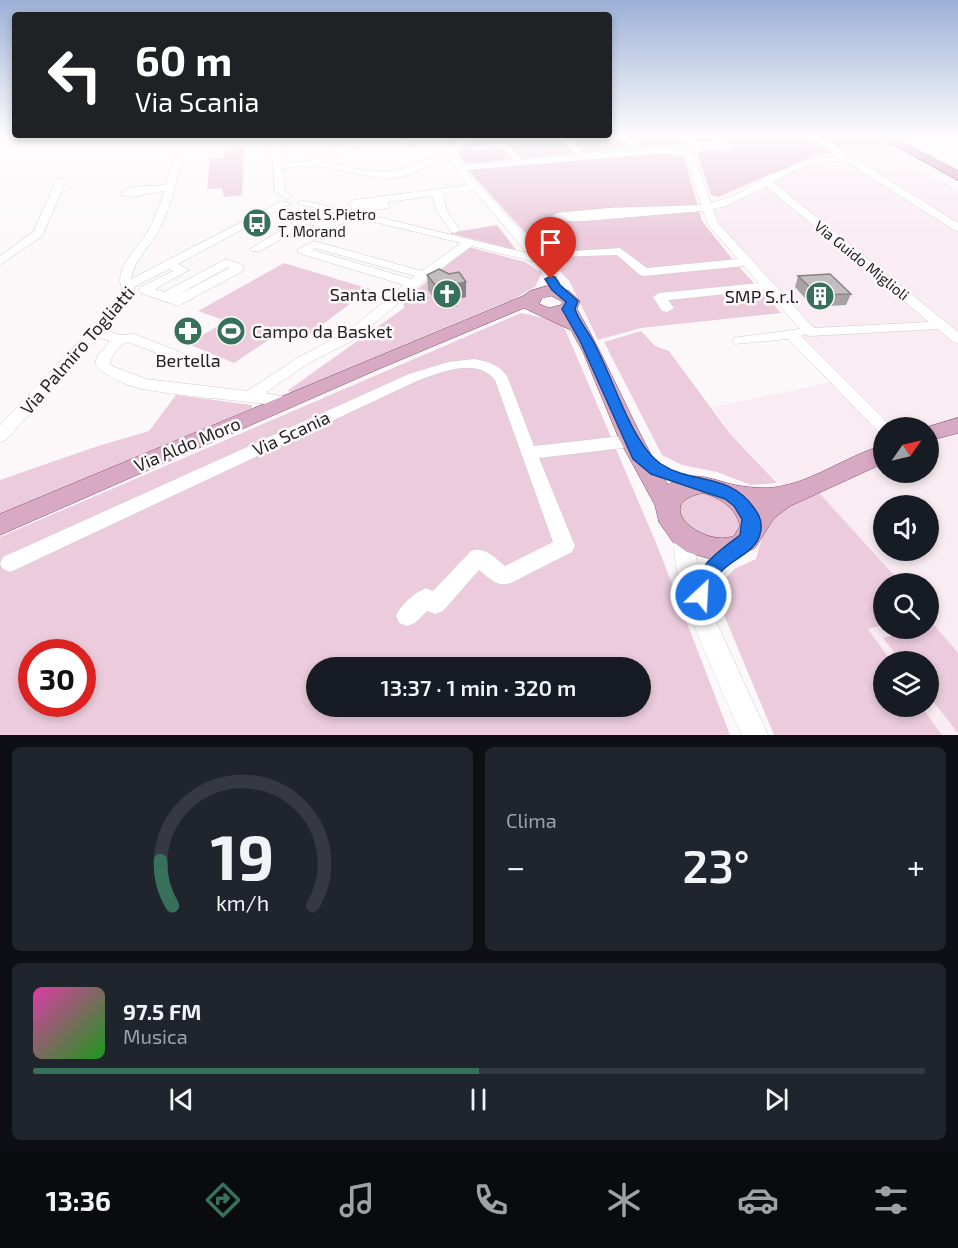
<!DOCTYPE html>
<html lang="it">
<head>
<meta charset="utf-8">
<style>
  :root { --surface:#171b24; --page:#20242c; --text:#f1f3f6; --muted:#9ea1a6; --line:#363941; --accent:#38715a }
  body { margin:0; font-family:"Exo 2",sans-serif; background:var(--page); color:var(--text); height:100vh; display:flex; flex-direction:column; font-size:22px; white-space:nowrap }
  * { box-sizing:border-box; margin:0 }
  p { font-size:20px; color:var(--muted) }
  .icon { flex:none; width:33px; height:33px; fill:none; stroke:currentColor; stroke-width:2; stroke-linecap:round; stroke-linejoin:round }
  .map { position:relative; height:735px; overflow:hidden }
  .panel { display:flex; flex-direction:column; gap:12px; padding:12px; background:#0d0f14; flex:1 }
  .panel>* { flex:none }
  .guide { position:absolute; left:12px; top:12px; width:600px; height:126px; border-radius:6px; box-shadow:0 3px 9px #0003; background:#202124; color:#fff; overflow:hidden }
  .needle { width:39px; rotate:56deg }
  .buttons { position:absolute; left:873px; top:417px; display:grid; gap:12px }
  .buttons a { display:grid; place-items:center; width:66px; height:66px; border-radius:50%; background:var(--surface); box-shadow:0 3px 9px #0003; font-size:30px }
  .speed { position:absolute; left:18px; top:639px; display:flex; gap:12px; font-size:30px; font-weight:700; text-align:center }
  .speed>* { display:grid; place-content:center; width:78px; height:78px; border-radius:50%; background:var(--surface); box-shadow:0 3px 9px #0003; line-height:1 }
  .speed .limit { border:9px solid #d22; background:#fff; color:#111 }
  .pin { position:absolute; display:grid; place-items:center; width:51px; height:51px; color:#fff; margin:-62px -26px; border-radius:50% 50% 50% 0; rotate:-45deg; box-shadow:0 0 6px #0007 }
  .pin .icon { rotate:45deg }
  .me { position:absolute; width:66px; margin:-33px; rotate:25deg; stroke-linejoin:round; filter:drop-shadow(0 0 4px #0008) }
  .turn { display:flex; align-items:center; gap:21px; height:126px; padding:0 24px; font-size:27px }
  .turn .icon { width:78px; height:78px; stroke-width:2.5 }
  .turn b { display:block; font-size:42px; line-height:51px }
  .big { font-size:45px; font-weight:600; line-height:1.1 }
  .panel .tile { flex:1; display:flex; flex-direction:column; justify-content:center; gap:9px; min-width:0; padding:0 21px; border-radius:9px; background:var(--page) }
  .panel .dial { align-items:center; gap:0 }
  .dial svg { height:156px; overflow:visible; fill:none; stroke:var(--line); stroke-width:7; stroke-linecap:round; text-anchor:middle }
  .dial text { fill:var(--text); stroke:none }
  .song { display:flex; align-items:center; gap:18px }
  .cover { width:72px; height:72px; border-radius:9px; background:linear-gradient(135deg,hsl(320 70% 55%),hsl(120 70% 35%)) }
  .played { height:6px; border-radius:3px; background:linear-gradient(90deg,var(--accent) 50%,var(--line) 50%) }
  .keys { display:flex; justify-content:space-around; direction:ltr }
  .heat { display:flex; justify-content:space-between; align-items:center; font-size:33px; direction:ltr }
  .panel .tiles { flex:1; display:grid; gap:12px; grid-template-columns:1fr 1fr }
  .tile:last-child { grid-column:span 2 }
  .trip { position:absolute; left:306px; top:657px; width:345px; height:60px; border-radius:30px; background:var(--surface); box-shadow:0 3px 9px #0003; font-weight:600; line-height:60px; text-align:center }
  .menu { display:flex; height:96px; justify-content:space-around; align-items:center; background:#090b0e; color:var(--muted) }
  .menu .icon { width:42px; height:42px }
  .menu .selected { color:var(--accent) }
  .menu b { font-size:27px; color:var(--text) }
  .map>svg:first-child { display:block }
</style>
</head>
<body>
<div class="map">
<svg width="958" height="735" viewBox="0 0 958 735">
  <rect width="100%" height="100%" fill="#fcf8fa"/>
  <path fill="#f9ecf3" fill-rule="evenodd" d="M880,145L958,190V735H942L922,707L928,706V662L891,661L868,629L883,625L884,628H928V584L901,583L811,484L789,492L730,434L713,407L837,381L792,334L815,333L710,215L734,200L796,169L842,158L837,149ZM884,428H928V472H884ZM884,506H928V550H884Z"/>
  <g fill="#ebcbdc" fill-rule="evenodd">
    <path d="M444,136H713L719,140L466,164Z"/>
    <path d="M716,136H807L833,152L814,156L718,197L711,195L698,156V150L728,151L733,148V146Z"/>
    <path d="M818,136H884L901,145L837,149Z"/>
    <path d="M244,148L242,195L224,197L222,188L207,189L210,159L224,158L226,150Z"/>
    <path d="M670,153L684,157L702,221L733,260L781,313L641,328L598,340L570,282L467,169Z"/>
    <path d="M497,225L516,250L449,233Z"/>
    <path d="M469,247L525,262L538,271H543L535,287C521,293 518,299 501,304L292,392L287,391L404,308L403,301Z"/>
    <path d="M284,263L370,289L303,339L282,331L234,363L188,344L226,321L198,311Z"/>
    <path d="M521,313L562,322L659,550L730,735H0V537ZM32,652H82V704H32ZM316,668H640V706H316Z"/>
    <path d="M641,331L655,346L669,351L730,434L777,483L751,485L717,472L682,465L662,455L604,342Z"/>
    <path d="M176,395L252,405V408L0,515V480L95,447L149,431Z"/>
    <path d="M811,484L901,583L884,584L883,625L868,629L891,661L884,662V706L922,707L942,735H774L722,610L720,585L734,569L756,559L768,515Z"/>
    <path d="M707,491L737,506L743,533L726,543L682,527L676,503L680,497Z"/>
    <path d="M934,625L958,653V733L929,696L928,662L901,661L883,638Z"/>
  </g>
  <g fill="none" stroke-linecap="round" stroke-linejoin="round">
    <g stroke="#d1ccce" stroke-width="1">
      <g id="minor">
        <path d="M271,136H279L281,164L311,160L361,138L389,136L425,144L421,146C372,138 366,140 322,162C369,169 382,182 428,158L435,160C397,194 357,170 314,166C303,165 292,167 282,169L285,191L292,196L287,199L275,192Z"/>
        <path d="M431,136H439L449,148L467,136H476L461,150L452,153L462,165L514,161L503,148L474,150L470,148L474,146L505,143L523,160L577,155L558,136H567L586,154L635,150L618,136H627L644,149L693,147L678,136H687L702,145L713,142L728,147C721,151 701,151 690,153L694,156L711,203L733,196L761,181L762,178L807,160L837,156L809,136C821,136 840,145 846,156L855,159L958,223V231L954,230L849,163C823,155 795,170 773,182L958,332V343L953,342L938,329L810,336L804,334L801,336L893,428H884V433L879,432L788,339L734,344L732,341L734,338L739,337L800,329L766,290L668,300L674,308L667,312L662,311L653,297L659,293L759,283L744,266L644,276L640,275L617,255L554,257V253L558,252L620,248L647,268L738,259L709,226L703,211L585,221H567L552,216L557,213L608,208L701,205L686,157L666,153L466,170L550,264L561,286L572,295L571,298C550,302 545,273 535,262L472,246L428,278L357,338L309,363L265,393L291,398L293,402L291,406L285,407C238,399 190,398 143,389C128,386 104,376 95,364L97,357L110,341L98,337L6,440L0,442V425L111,307L122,289C113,267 138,249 148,231C155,219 160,205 164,191L132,197L121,195V191L131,187L166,185L175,154L179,151L183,154C177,178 172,203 161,226C153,244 134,259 131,279L282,201L291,203L178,264L189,270L155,289L164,292L226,259L243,265V271L178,306L141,293L139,290L141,287L173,271L169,269L136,286L121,312L105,330L120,335L134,334L185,354L187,357L185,360H175L128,342C120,344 112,355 110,363L112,366L146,379L247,391L299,357L347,332L404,285L298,253V249L314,241L422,271L461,243L354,217L330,229L307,224L260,251H252L250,249L301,218L329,222L343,215L299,204V200L353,211L349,203L354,200L469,185ZM766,186L929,322L814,328L718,223L713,209L726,206ZM474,190L527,253L357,212L389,208L388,202L432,196L437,211L451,232L455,233L460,230L447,211L442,194ZM315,248L415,276L411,279L312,250ZM227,267L229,268L175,297Z"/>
        <path d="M61,178L66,181L42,236L0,265V256L33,232L56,181Z"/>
        <path d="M474,359C489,362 498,364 507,376L534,446L631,435L637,437L640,441L637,445L631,447L539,458L575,546L572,552L511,583C497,588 489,578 479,570L443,611L435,614L427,611L415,623L407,626L399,623L396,616C401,604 414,593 426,588L433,591L471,551C485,546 494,558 505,566L553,542L495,380C477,357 442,372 419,380L17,569L10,572L3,569L0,564L3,557L409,374L448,362Z"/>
        <path d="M684,530L691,532L699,573C708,559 726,536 744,542L747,548L744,554L719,579L710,608L768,735H742C726,698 660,565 677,532Z"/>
      </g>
    </g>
    <g stroke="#865370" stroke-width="1">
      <g id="major">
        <path d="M878,136H891L958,171V180Z"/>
        <path d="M547,286L569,291L580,301L577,309C610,366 634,428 668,485C691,468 712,480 735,485C744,487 757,488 767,488C808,486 845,456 884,445V463L790,506L774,518L755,548L732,559L714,560L687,552L673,542L659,522L655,505L620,441L583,352L571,330L524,308L381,368L0,535V514L523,296L530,291ZM552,296L563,302L561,305L549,308L539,304L542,298ZM703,493C721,498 736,508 740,526L734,536C702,548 649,503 703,493Z"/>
        <path d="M958,418V433L928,441V428H924Z"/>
      </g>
    </g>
    <use href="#minor" fill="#fff" fill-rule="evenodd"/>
    <use href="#major" fill="#d7a9c3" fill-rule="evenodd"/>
  </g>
  <g fill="#a7a3a4">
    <path d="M427,275L466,282V297L457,299V307H441L428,290Z"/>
    <path d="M798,276L851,294L846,305L813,307L795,287Z"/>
  </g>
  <path fill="#888486" d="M466,282V297L457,299L456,284Z"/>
  <g fill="#c2bdbf" stroke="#888486" stroke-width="1.5">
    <path d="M439,269L449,274L459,272L466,282L456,284L457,292H441L427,275Z"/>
    <path d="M830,274L851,294L818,295L798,276Z"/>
  </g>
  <linearGradient id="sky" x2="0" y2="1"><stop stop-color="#9cb0d6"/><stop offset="0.57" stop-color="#fefcfd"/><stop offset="1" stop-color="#fefcfd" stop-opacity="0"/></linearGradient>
  <rect width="958" height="239" fill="url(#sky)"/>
  <path fill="#1a73e8" stroke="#114b97" stroke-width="1.5" d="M551,276L555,277L560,285L578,301L575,309C579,321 587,330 593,341C612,374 631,444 661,464C693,485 729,472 754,508C760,515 763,525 760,534C756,552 732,559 721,572C714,581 713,591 708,601L701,603L694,601L691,595C700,563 715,554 740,535L742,519L734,506L725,499L651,474L633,459L580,341L562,309L566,302L552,290L545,279Z"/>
  <defs>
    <g id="bus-disc" transform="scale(1.5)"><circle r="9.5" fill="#38715a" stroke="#fcf8fa"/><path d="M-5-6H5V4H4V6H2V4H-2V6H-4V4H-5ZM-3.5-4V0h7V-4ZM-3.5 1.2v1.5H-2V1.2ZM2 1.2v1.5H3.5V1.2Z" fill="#fff"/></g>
    <g id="church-disc" transform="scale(1.5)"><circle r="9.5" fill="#38715a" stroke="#fcf8fa"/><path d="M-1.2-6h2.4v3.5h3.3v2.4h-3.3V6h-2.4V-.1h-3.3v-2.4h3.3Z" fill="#fff"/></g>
    <g id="building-disc" transform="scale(1.5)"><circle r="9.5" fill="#38715a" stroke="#fcf8fa"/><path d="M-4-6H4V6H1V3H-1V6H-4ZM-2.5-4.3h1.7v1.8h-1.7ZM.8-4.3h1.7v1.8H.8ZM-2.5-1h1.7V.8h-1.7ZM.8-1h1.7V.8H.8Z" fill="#fff"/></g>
    <g id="pharmacy-disc" transform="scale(1.5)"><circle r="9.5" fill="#38715a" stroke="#fcf8fa"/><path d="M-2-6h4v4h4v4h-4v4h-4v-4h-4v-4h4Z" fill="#fff"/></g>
    <g id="stadium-disc" transform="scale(1.5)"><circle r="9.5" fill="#38715a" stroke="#fcf8fa"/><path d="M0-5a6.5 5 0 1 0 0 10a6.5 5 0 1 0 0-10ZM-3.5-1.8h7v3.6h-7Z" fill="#fff"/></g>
  </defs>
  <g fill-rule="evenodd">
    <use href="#bus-disc" x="257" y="223"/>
    <use href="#church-disc" x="447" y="294"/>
    <use href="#building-disc" x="820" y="296"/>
    <use href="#pharmacy-disc" x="188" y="331"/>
    <use href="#stadium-disc" x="231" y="331"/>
  </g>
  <g text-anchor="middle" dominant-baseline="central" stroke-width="5" stroke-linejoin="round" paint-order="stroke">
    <g font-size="15" fill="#211f20" stroke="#fcf8fa" text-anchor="start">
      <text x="278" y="214">Castel S.Pietro<tspan x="278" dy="17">T. Morand</tspan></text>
    </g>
    <g font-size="15" fill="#211f20" stroke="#fcf8fa">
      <text transform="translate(862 260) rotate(39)">Via Guido Miglioli</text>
    </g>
    <g font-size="18" fill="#211f20" stroke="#fcf8fa" text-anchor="end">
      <text x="426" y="294">Santa Clelia</text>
      <text x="799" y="296">SMP S.r.l.</text>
      <text x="252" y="331" text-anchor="start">Campo da Basket</text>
      <text x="188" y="360" text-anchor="middle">Bertella</text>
    </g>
    <g font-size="18" fill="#211f20" stroke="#fcf8fa">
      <text transform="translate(77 350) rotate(-49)">Via Palmiro Togliatti</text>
      <text transform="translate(291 433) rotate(-25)">Via Scania</text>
      <text transform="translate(187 444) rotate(-23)">Via Aldo Moro</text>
    </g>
  </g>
</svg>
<div class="buttons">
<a><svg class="needle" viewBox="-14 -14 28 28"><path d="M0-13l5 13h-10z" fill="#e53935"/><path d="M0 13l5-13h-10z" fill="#9ea1a6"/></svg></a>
<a><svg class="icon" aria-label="sound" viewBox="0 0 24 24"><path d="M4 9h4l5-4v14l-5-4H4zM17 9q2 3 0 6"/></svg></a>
<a><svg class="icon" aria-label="search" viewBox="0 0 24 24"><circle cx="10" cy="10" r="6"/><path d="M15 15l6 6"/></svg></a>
<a><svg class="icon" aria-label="layers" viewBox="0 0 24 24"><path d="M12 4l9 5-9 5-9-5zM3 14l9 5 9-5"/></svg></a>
</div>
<div class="speed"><div class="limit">30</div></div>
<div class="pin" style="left:551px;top:279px;background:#d93025"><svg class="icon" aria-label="arrive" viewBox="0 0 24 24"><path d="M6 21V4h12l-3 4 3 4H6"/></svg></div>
<svg class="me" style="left:701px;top:595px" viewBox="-20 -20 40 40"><circle r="17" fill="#1a73e8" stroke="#fff" stroke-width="3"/><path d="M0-11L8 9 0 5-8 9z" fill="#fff"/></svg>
<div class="trip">13:37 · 1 min · 320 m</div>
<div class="guide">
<div class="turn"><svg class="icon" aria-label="left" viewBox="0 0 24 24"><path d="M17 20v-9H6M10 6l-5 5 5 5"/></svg><div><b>60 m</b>Via Scania</div></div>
</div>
</div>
<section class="panel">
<div class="tiles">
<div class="tile dial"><svg viewBox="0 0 100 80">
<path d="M14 69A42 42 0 1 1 86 69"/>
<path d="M14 69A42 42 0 0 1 8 46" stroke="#38715a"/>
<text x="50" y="56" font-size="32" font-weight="700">19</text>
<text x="50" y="72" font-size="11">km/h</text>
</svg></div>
<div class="tile"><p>Clima</p>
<div class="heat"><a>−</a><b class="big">23°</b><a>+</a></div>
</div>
<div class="tile">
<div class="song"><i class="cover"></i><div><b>97.5 FM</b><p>Musica</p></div></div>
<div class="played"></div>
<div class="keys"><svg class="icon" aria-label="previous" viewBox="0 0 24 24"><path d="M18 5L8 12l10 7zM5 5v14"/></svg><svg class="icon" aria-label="pause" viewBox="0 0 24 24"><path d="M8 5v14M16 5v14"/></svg><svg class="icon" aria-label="next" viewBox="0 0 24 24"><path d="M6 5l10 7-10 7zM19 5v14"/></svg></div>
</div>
</div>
</section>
<nav class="menu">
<b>13:36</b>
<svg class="icon selected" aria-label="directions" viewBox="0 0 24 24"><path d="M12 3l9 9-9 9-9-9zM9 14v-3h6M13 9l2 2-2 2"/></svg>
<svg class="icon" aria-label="music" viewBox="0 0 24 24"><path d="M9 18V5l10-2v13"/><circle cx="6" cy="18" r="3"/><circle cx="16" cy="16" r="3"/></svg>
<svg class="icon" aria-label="phone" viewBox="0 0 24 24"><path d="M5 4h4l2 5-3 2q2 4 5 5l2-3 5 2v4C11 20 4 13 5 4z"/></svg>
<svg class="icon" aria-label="climate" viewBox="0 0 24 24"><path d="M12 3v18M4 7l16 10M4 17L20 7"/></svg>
<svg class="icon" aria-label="car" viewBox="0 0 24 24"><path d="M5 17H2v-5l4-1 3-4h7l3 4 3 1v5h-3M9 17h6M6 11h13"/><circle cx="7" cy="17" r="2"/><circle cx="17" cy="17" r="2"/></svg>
<svg class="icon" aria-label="filters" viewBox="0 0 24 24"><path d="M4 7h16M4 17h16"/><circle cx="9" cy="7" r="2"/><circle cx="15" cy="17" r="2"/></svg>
</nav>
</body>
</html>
